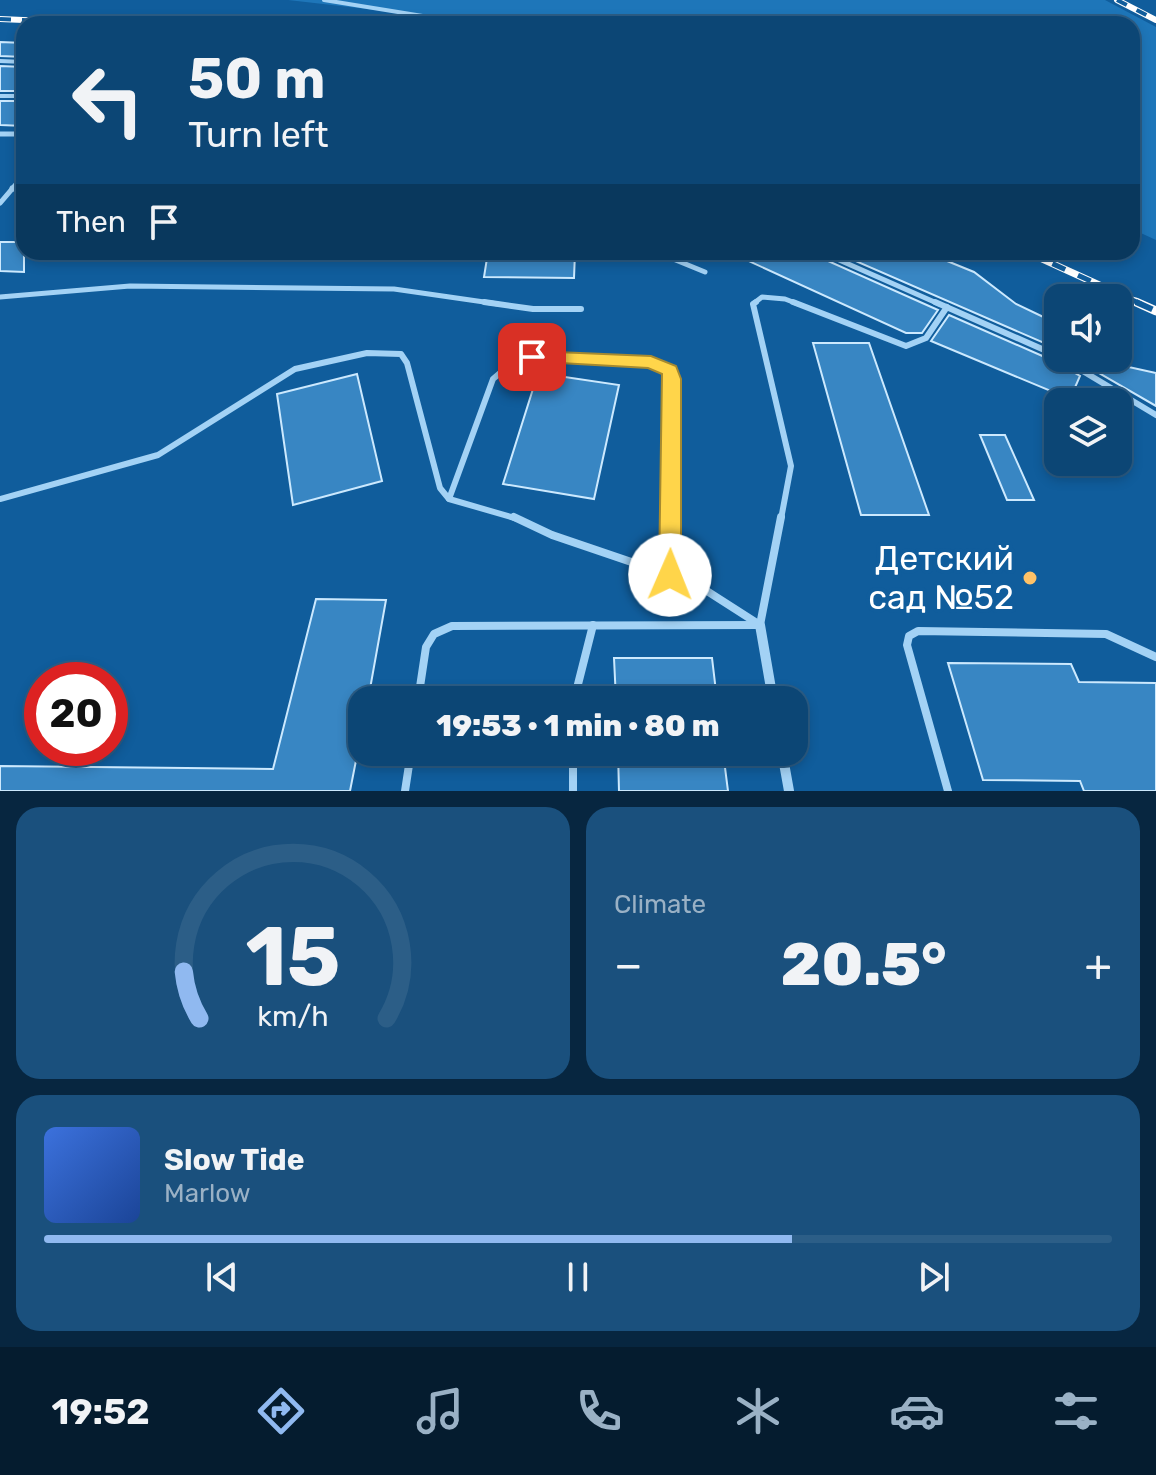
<!DOCTYPE html>
<html lang="en">
<head>
<meta charset="utf-8">
<style>
  :root { --surface:#0c4675; --page:#1a507d; --text:#f1f3f6; --muted:#9ab1c5; --line:#2c5e87; --accent:#90b9f0 }
  body { margin:0; font-family:Rubik,sans-serif; background:var(--page); color:var(--text); height:100vh; display:flex; flex-direction:column; font-size:30px; white-space:nowrap }
  * { box-sizing:border-box; margin:0 }
  p { font-size:26px; color:var(--muted) }
  .icon { flex:none; width:44px; height:44px; fill:none; stroke:currentColor; stroke-width:2; stroke-linecap:round; stroke-linejoin:round }
  .map { position:relative; height:791px; overflow:hidden }
  .side { display:flex; flex-direction:column; gap:16px; padding:16px; background:#072640; flex:1 }
  .side>* { flex:none }
  .top-card { position:absolute; left:16px; top:16px; width:1124px; height:244px; border-radius:24px; box-shadow:0 4px 12px #0003,0 0 0 2px var(--line); background:#0c4675; color:var(--text); overflow:hidden }
  .tools { position:absolute; left:1044px; top:284px; display:grid; gap:16px }
  .tools a { display:grid; place-items:center; width:88px; height:88px; border-radius:16px; background:var(--surface); box-shadow:0 4px 12px #0003,0 0 0 2px var(--line); font-size:40px }
  .speed { position:absolute; left:24px; top:662px; display:flex; gap:16px; font-size:40px; font-weight:700; text-align:center }
  .speed>* { display:grid; place-content:center; width:104px; height:104px; border-radius:50%; background:var(--surface); box-shadow:0 4px 12px #0003,0 0 0 2px var(--line); line-height:1 }
  .speed .limit { border:12px solid #d22; background:#fff; color:#111 }
  .pin { position:absolute; display:grid; place-items:center; width:68px; height:68px; color:#fff; margin:-34px; border-radius:16px; box-shadow:0 4px 12px #0006 }
  .me { position:absolute; width:88px; margin:-44px; rotate:1deg; stroke-linejoin:round; filter:drop-shadow(0 0 6px #0008) }
  .turn { display:flex; align-items:center; gap:28px; height:168px; padding:0 40px; font-size:36px }
  .turn .icon { width:104px; height:104px; stroke-width:2.5 }
  .turn b { display:block; font-size:56px; line-height:68px }
  .then { display:flex; align-items:center; height:76px; padding:0 40px; background:#0003; gap:16px; font-size:30px }
  .big { font-size:60px; font-weight:800; line-height:1.1 }
  .side .widget { flex:1; display:flex; flex-direction:column; justify-content:center; gap:12px; min-width:0; padding:0 28px; border-radius:24px; background:var(--page) }
  .side .dial { align-items:center; gap:0 }
  .dial svg { height:208px; overflow:visible; fill:none; stroke:var(--line); stroke-width:7; stroke-linecap:round; text-anchor:middle }
  .dial text { fill:var(--text); stroke:none }
  .song { display:flex; align-items:center; gap:24px }
  .cover { width:96px; height:96px; border-radius:12px; background:linear-gradient(135deg,hsl(220 70% 55%),hsl(220 70% 35%)) }
  .played { height:8px; border-radius:4px; background:linear-gradient(90deg,var(--accent) 70%,var(--line) 70%) }
  .keys { display:flex; justify-content:space-around; direction:ltr }
  .heat { display:flex; justify-content:space-between; align-items:center; font-size:44px; direction:ltr }
  .side .tiles { flex:1; display:grid; gap:16px; grid-template-columns:1fr 1fr }
  .widget:last-child { grid-column:span 2 }
  .trip { position:absolute; left:348px; top:686px; width:460px; height:80px; border-radius:24px; background:var(--surface); box-shadow:0 4px 12px #0003,0 0 0 2px var(--line); font-weight:800; line-height:80px; text-align:center }
  .dock { display:flex; height:128px; justify-content:space-around; align-items:center; background:#051c2f; color:var(--muted) }
  .dock .icon { width:56px; height:56px }
  .dock .current { color:var(--accent) }
  .dock b { font-size:36px; color:var(--text) }
  .map>svg:first-child { display:block }
</style>
</head>
<body>
<div class="map">
<svg width="1156" height="791" viewBox="0 0 1156 791">
  <rect width="100%" height="100%" fill="#105d9c"/>
  <path fill="#1e76b9" d="M288,0H1105L1156,27V240L1132,229V24H406L401,23L402,13Z"/>
  <g fill="#3886c3" stroke="#cce9fe" stroke-width="2">
    <path d="M0,42L24,43V57L0,56Z"/>
    <path d="M0,66L24,67V91H0Z"/>
    <path d="M0,101H24V126L0,125Z"/>
    <path d="M0,242H24V272L0,271Z"/>
    <path d="M488,252H575L574,278L484,277Z"/>
    <path d="M729,252H816L819,257L938,310L922,333H906Z"/>
    <path d="M835,252H925L974,272L1016,304L1058,324V349Z"/>
    <path d="M949,315L1056,362L1080,376L1070,399L931,341Z"/>
    <path d="M813,343H869L929,515H861Z"/>
    <path d="M1073,358H1088L1156,373V406Z"/>
    <path d="M538,373L619,385L594,499L503,484Z"/>
    <path d="M357,374L382,481L293,505L277,394Z"/>
    <path d="M980,435H1005L1034,500H1007Z"/>
    <path d="M316,599L386,600L368,700H362V730L350,791H0V766L273,769Z"/>
    <path d="M614,658H712L717,700H616Z"/>
    <path d="M948,663L1071,664L1079,682L1156,683V791H1084L1080,781L983,780Z"/>
    <path d="M618,752H723L728,791H619Z"/>
  </g>
  <g fill="none" stroke-linecap="round" stroke-linejoin="round">
    <g stroke="#a3d2f5" stroke-width="4">
      <path d="M324,0L472,24"/>
      <path d="M0,61L24,62"/>
      <path d="M0,96H24"/>
      <path d="M0,134H24"/>
    </g>
    <g stroke="#a3d2f5" stroke-width="5">
      <path d="M0,134H24"/>
      <path d="M12,188L24,194"/>
      <path d="M0,203L24,175"/>
      <path d="M656,252L705,272"/>
      <path d="M821,252L939,304"/>
      <path d="M0,297L130,286L394,289L498,304"/>
      <path d="M753,304L762,297L785,299L798,304"/>
    </g>
    <g stroke="#a3d2f5" stroke-width="6">
      <path d="M484,302L533,309H581"/>
      <path d="M756,302L753,304L791,466L781,519"/>
      <path d="M793,302L906,346L926,338L947,307"/>
      <path d="M935,302L1058,356"/>
      <path d="M1061,358L1156,415"/>
      <path d="M0,499L158,455L295,369L367,353L401,354L407,363L440,488L449,499L518,519"/>
      <path d="M449,499L493,379L514,361L532,357L662,364L670,370L672,379L671,519"/>
    </g>
    <g stroke="#a3d2f5" stroke-width="8">
      <path d="M514,517L552,535L696,584L760,625"/>
      <path d="M670,575L671,517"/>
      <path d="M760,625L781,517"/>
      <path d="M418,700L426,647L434,634L452,626L760,625"/>
      <path d="M574,700L593,625"/>
      <path d="M573,752V791"/>
      <path d="M405,791L411,752"/>
      <path d="M948,791L907,645L909,636L918,631L1106,634L1156,657"/>
    </g>
    <g stroke="#a3d2f5" stroke-width="10">
      <path d="M760,625L773,700"/>
      <path d="M782,752L789,791"/>
    </g>
    <g stroke="#fff" stroke-width="6">
      <g id="rail-far2">
        <path d="M1117,0L1156,20"/>
        <path d="M0,19L116,24"/>
      </g>
    </g>
    <g stroke="#fff" stroke-width="7">
      <path id="rail-far1" d="M1027,252L1141,304"/>
    </g>
    <g stroke="#fff" stroke-width="9">
      <path id="rail" d="M1136,302L1156,311"/>
    </g>
    <use href="#rail-far2" stroke="#105d9c" stroke-width="4" stroke-dasharray="11" stroke-linecap="butt"/>
    <use href="#rail-far1" stroke="#105d9c" stroke-width="5" stroke-dasharray="14" stroke-linecap="butt"/>
    <use href="#rail" stroke="#105d9c" stroke-width="6" stroke-dasharray="18" stroke-linecap="butt"/>
  </g>
  <path fill="#ffd54a" stroke="#a68a30" stroke-width="2" d="M532,351L651,356L676,366L681,379V575L678,582L670,585L662,582L659,575L662,374L648,368L525,361L523,357Z"/>
  <circle fill="#ffc267" stroke="#105d9c" stroke-width="3" cx="1030" cy="578" r="8"/>
  <g text-anchor="middle" dominant-baseline="central" stroke-width="8" stroke-linejoin="round" paint-order="stroke">
    <g font-size="34" fill="#fff" stroke="#105d9c" text-anchor="end">
      <text x="1014" y="558">Детский<tspan x="1014" dy="39">сад №52</tspan></text>
    </g>
  </g>
</svg>
<div class="tools">
<a><svg class="icon" aria-label="sound" viewBox="0 0 24 24"><path d="M4 9h4l5-4v14l-5-4H4zM17 9q2 3 0 6"/></svg></a>
<a><svg class="icon" aria-label="layers" viewBox="0 0 24 24"><path d="M12 4l9 5-9 5-9-5zM3 14l9 5 9-5"/></svg></a>
</div>
<div class="speed"><div class="limit">20</div></div>
<div class="pin" style="left:532px;top:357px;background:#d93025"><svg class="icon" aria-label="arrive" viewBox="0 0 24 24"><path d="M6 21V4h12l-3 4 3 4H6"/></svg></div>
<svg class="me" style="left:670px;top:575px" viewBox="-20 -20 40 40"><circle r="19" fill="#fff"/><path d="M0-13L10 11 0 6-10 11z" fill="#ffd54a"/></svg>
<div class="trip">19:53 · 1 min · 80 m</div>
<div class="top-card">
<div class="turn"><svg class="icon" aria-label="left" viewBox="0 0 24 24"><path d="M17 20v-9H6M10 6l-5 5 5 5"/></svg><div><b>50 m</b>Turn left</div></div>
<div class="then">Then<svg class="icon" aria-label="arrive" viewBox="0 0 24 24"><path d="M6 21V4h12l-3 4 3 4H6"/></svg></div>
</div>
</div>
<section class="side">
<div class="tiles">
<div class="widget dial"><svg viewBox="0 0 100 80">
<path d="M14 69A42 42 0 1 1 86 69"/>
<path d="M14 69A42 42 0 0 1 8 51" stroke="#90b9f0"/>
<text x="50" y="56" font-size="32" font-weight="700">15</text>
<text x="50" y="72" font-size="11">km/h</text>
</svg></div>
<div class="widget"><p>Climate</p>
<div class="heat"><a>−</a><b class="big">20.5°</b><a>+</a></div>
</div>
<div class="widget">
<div class="song"><i class="cover"></i><div><b>Slow Tide</b><p>Marlow</p></div></div>
<div class="played"></div>
<div class="keys"><svg class="icon" aria-label="previous" viewBox="0 0 24 24"><path d="M18 5L8 12l10 7zM5 5v14"/></svg><svg class="icon" aria-label="pause" viewBox="0 0 24 24"><path d="M8 5v14M16 5v14"/></svg><svg class="icon" aria-label="next" viewBox="0 0 24 24"><path d="M6 5l10 7-10 7zM19 5v14"/></svg></div>
</div>
</div>
</section>
<nav class="dock">
<b>19:52</b>
<svg class="icon current" aria-label="directions" viewBox="0 0 24 24"><path d="M12 3l9 9-9 9-9-9zM9 14v-3h6M13 9l2 2-2 2"/></svg>
<svg class="icon" aria-label="music" viewBox="0 0 24 24"><path d="M9 18V5l10-2v13"/><circle cx="6" cy="18" r="3"/><circle cx="16" cy="16" r="3"/></svg>
<svg class="icon" aria-label="phone" viewBox="0 0 24 24"><path d="M5 4h4l2 5-3 2q2 4 5 5l2-3 5 2v4C11 20 4 13 5 4z"/></svg>
<svg class="icon" aria-label="climate" viewBox="0 0 24 24"><path d="M12 3v18M4 7l16 10M4 17L20 7"/></svg>
<svg class="icon" aria-label="car" viewBox="0 0 24 24"><path d="M5 17H2v-5l4-1 3-4h7l3 4 3 1v5h-3M9 17h6M6 11h13"/><circle cx="7" cy="17" r="2"/><circle cx="17" cy="17" r="2"/></svg>
<svg class="icon" aria-label="filters" viewBox="0 0 24 24"><path d="M4 7h16M4 17h16"/><circle cx="9" cy="7" r="2"/><circle cx="15" cy="17" r="2"/></svg>
</nav>
</body>
</html>
